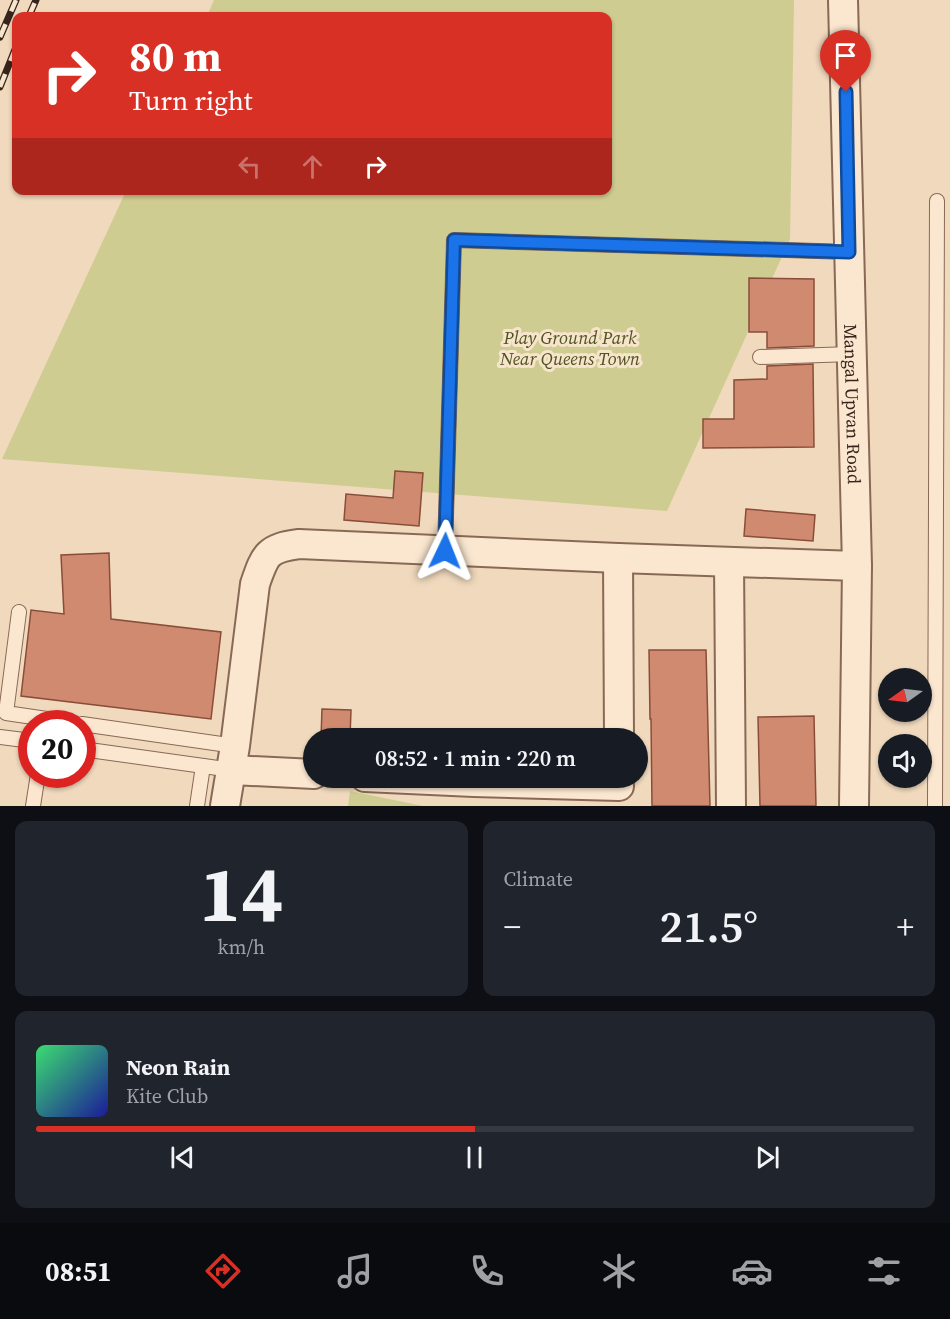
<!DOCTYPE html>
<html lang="en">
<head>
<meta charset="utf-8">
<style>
  :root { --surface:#171b24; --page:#20242c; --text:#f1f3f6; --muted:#9ea1a6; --line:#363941; --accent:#d93025 }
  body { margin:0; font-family:"Source Serif 4",serif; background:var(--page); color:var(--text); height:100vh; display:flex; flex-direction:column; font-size:22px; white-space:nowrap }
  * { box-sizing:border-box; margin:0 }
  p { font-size:20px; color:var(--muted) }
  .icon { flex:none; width:33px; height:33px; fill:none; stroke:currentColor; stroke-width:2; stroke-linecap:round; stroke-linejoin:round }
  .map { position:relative; height:806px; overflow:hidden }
  .side { display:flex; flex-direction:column; gap:15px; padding:15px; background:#0d0f14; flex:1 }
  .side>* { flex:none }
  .guide { position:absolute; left:12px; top:12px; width:600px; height:183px; border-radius:12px; box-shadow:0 2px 4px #0004; background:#d93025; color:#fff; overflow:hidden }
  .needle { width:39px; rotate:256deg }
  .tools { position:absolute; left:878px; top:668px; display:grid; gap:12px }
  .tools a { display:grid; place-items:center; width:54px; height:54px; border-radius:50%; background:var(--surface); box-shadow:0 2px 4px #0004; font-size:30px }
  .speed { position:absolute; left:18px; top:710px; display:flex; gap:12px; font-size:30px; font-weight:700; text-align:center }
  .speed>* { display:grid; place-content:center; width:78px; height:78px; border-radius:50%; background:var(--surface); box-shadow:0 2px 4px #0004; line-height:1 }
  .speed .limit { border:9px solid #d22; background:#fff; color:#111 }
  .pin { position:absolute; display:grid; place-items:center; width:51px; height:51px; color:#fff; margin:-62px -26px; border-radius:50% 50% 50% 0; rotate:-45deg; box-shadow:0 0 6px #0007 }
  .pin .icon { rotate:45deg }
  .me { position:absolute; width:66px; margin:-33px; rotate:2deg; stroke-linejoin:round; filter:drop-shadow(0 0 4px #0008) }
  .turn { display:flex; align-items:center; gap:21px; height:126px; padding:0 18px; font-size:27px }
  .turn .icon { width:78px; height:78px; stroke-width:2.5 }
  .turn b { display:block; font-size:42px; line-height:51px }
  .lanes { display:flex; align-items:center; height:57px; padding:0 18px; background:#0003; justify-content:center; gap:30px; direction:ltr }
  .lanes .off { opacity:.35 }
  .big { font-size:45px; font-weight:600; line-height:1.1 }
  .side .widget { flex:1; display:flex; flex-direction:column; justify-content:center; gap:9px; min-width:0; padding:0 21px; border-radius:12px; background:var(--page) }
  .side .dial { align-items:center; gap:0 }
  .dial b { font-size:78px; line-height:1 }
  .song { display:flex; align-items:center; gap:18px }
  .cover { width:72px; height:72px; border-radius:9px; background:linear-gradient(135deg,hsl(140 70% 55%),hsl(240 70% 35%)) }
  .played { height:6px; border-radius:3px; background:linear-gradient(90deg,var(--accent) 50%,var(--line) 50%) }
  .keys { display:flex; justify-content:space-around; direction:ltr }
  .heat { display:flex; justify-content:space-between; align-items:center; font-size:33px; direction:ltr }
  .side .tiles { flex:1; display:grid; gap:15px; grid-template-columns:1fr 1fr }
  .widget:last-child { grid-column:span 2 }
  .trip { position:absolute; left:303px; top:728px; width:345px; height:60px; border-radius:30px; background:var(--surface); box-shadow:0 2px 4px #0004; font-weight:600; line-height:60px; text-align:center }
  .tabs { display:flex; height:96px; justify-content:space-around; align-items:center; background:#090b0e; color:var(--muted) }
  .tabs .icon { width:42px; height:42px }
  .tabs .active { color:var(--accent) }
  .tabs b { font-size:27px; color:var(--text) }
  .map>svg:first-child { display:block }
</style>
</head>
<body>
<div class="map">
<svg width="950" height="806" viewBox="0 0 950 806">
  <rect width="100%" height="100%" fill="#f0d9bd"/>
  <g fill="#cecc90">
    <path d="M214,0H794L790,239L667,511L2,459L126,191L608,190V16H207Z"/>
    <path d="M350,791L423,806H348Z"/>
  </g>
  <g fill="#d08a70" stroke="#894d3a" stroke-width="1.5">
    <path d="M749,278L814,279V346L767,348V332H749Z"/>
    <path d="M813,364L814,447L703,448V419H734V380L767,379V366Z"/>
    <path d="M395,471L423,473L419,526L344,520L346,494L393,498Z"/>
    <path d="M746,509L815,515L813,541L744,536Z"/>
    <path d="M109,553L111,619L221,632L211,719L21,696L31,610L64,614L61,555Z"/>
    <path d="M649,650H706L710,806H652L651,719H650Z"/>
    <path d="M322,709L351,710L350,738H321Z"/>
    <path d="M814,716L816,806H760L758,717Z"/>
  </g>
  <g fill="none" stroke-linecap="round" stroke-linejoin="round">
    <g stroke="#886955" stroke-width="16">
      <g id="lane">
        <path d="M760,357L852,354"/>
        <path d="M445,551L454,240L849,252"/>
        <path d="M19,612L6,713L74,723"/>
        <path d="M82,724L235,746"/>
        <path d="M0,737L32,741"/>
        <path d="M82,749L232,770"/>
        <path d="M33,806L38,774"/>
        <path d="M197,806L203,766"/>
        <path d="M935,806L937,201"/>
      </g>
    </g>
    <g stroke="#886955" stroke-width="32">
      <g id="street">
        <path id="s1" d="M843,0L857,566L854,806"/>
        <path d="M618,558L619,738"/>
        <path d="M729,562L731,806"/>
        <path d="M232,770L314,774"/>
        <path d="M365,777L474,782L619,786"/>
        <path d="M225,806L235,746L255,584C265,555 267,548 299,544L618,558L857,566"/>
      </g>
    </g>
    <use href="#lane" stroke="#fbe7d0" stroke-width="14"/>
    <use href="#street" stroke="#fbe7d0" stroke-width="28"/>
    <g stroke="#37241b" stroke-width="7">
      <g id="rail">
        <path d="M29,16L36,0"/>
        <path d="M0,37L16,0"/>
        <path d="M0,87L16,47"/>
      </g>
    </g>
    <use href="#rail" stroke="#f7e4cc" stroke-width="4.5" stroke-dasharray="14" stroke-linecap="butt"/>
  </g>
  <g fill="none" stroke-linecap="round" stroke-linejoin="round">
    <g stroke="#114b97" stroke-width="15">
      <path id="route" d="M445,551L454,240L849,252L846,92"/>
    </g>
    <use href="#route" stroke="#1a73e8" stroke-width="10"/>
  </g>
  <g text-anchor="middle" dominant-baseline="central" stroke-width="6" stroke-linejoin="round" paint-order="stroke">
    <g font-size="18" font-style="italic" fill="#4f5420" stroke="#f7e4cc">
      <text x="570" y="337">Play Ground Park<tspan x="570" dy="21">Near Queens Town</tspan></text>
    </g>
    <g font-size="18" fill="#37241b" stroke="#f7e4cc">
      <text stroke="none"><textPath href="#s1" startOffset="404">Mangal Upvan Road</textPath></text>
    </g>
  </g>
</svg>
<div class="tools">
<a><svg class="needle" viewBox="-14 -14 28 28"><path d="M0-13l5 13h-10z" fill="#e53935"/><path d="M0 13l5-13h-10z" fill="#9ea1a6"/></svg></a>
<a><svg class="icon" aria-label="sound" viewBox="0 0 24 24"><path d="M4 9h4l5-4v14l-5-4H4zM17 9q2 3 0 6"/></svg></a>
</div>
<div class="speed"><div class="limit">20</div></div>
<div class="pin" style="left:846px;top:92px;background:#d93025"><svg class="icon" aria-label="arrive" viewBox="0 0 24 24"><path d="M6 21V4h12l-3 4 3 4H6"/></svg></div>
<svg class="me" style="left:445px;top:551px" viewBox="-20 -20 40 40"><path d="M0-17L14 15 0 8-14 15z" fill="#1a73e8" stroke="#fff" stroke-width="4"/></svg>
<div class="trip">08:52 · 1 min · 220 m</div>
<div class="guide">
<div class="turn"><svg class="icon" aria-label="right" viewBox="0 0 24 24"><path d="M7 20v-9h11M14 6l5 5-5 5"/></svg><div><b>80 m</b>Turn right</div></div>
<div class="lanes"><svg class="icon off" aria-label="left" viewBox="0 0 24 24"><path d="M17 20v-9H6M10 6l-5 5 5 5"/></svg><svg class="icon off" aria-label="ahead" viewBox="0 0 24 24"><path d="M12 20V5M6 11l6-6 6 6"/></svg><svg class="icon" aria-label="right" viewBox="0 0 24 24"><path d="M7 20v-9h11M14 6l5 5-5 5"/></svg></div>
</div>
</div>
<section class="side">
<div class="tiles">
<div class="widget dial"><b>14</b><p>km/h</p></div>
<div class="widget"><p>Climate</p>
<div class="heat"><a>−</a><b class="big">21.5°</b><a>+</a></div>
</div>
<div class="widget">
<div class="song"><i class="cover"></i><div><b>Neon Rain</b><p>Kite Club</p></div></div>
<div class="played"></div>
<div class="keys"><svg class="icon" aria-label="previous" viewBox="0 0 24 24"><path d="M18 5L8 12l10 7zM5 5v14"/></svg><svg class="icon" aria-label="pause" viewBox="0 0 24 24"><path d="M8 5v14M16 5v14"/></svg><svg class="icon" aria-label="next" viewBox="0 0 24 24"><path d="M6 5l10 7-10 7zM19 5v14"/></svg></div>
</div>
</div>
</section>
<nav class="tabs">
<b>08:51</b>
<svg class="icon active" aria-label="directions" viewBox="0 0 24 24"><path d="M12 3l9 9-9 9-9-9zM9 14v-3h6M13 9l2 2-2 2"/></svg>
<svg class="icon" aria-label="music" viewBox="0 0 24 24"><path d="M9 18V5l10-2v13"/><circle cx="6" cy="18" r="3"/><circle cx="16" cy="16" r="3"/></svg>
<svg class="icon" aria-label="phone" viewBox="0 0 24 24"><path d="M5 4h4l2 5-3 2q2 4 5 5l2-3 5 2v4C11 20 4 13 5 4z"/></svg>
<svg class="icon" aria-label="climate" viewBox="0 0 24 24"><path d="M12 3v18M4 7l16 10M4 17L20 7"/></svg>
<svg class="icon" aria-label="car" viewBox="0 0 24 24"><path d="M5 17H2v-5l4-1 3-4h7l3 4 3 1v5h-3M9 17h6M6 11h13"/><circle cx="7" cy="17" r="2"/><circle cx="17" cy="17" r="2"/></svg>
<svg class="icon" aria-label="filters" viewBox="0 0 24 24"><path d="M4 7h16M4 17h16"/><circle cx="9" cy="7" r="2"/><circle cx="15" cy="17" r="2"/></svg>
</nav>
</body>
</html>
